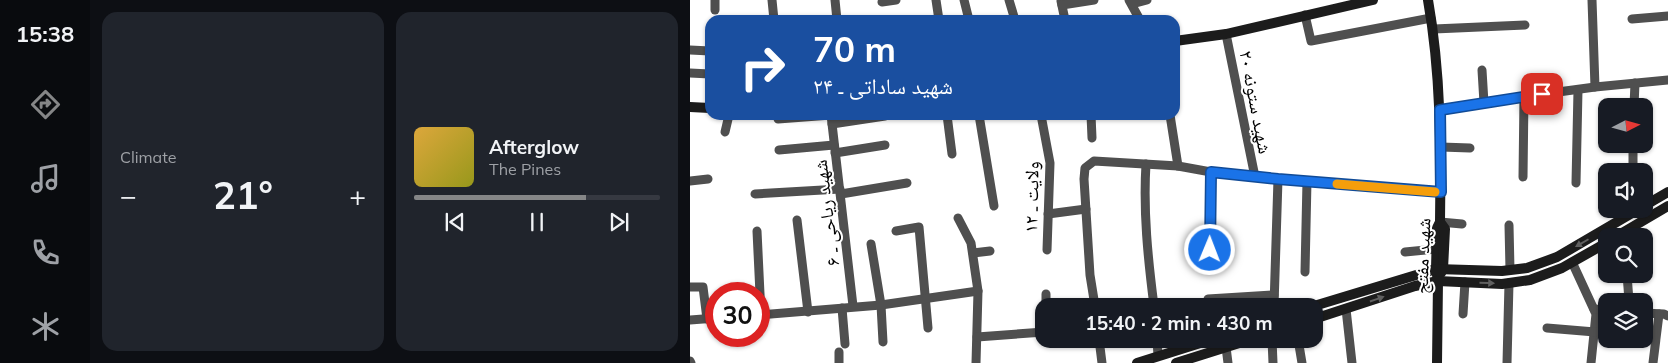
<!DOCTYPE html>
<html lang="en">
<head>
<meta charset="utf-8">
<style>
  :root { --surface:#171b24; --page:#20242c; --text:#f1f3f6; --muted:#9ea1a6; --line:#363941; --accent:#858687 }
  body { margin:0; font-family:Mulish,"Noto Naskh Arabic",sans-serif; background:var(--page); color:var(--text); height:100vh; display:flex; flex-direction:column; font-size:19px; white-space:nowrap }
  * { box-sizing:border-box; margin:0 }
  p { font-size:16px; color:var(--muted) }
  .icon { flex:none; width:28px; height:28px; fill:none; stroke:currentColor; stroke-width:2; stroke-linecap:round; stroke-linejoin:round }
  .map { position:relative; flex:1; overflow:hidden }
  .sheet { display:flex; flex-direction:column; gap:12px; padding:12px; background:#0d0f14; width:600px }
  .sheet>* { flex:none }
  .hud { position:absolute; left:15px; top:15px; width:475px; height:105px; border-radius:15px; box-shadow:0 1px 4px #0004; background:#1a4fa0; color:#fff; overflow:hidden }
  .needle { width:32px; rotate:84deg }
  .buttons { position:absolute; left:908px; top:98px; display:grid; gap:10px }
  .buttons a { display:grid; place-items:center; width:55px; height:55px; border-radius:10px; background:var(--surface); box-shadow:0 1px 4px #0004; font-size:25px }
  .speed { position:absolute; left:15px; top:282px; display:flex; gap:10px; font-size:25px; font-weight:700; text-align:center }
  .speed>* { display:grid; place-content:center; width:65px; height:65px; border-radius:50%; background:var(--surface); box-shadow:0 1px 4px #0004; line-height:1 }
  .speed .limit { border:8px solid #d22; background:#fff; color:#111 }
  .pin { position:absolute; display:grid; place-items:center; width:42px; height:42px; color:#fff; margin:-21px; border-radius:10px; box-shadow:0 2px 8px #0006 }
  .me { position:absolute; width:55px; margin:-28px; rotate:1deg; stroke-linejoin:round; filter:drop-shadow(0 0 4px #0008) }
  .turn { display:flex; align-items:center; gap:18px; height:105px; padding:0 25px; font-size:22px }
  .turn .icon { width:65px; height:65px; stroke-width:2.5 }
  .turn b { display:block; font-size:35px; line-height:42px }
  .big { font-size:38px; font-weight:700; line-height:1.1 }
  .sheet .card { flex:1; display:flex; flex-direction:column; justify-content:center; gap:8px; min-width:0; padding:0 18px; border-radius:15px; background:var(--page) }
  .song { display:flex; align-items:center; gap:15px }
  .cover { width:60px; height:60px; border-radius:8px; background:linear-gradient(135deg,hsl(40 70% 55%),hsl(60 70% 35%)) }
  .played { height:5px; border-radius:2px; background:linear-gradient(90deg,var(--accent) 70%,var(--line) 70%) }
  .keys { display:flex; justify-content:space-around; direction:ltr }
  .heat { display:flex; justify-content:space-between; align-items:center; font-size:28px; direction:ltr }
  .sheet .tiles { flex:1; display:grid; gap:12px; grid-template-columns:repeat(2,1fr) }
  .trip { position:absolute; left:345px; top:298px; width:288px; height:50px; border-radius:15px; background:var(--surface); box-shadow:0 1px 4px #0004; font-weight:700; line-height:50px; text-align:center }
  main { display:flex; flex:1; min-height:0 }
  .dock { display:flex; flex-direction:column; width:90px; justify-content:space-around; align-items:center; background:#090b0e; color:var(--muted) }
  .dock .icon { width:35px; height:35px }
  .dock .active { color:var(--accent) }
  .dock b { font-size:22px; color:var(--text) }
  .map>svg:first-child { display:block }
</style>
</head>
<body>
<main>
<nav class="dock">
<b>15:38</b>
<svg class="icon active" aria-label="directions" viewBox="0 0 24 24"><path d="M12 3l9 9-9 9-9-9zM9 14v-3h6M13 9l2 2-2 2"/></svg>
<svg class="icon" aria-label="music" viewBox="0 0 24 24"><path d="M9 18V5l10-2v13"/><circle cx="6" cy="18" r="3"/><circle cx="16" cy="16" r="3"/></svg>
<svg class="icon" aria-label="phone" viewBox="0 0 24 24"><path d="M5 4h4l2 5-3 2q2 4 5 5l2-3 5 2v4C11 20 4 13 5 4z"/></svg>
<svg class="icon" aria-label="climate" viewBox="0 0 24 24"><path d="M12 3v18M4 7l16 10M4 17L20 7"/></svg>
</nav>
<section class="sheet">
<div class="tiles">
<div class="card"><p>Climate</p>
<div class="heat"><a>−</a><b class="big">21°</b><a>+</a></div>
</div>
<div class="card">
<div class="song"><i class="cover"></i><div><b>Afterglow</b><p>The Pines</p></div></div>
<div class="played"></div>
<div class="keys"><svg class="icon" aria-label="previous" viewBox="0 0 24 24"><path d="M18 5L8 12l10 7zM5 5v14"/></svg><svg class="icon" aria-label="pause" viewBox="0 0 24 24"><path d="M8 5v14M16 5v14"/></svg><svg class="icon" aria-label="next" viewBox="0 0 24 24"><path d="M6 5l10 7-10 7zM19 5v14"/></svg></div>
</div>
</div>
</section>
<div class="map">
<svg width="978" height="363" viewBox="0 0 978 363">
  <rect width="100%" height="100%" fill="#fff"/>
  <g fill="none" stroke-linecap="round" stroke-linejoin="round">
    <g stroke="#4f4f4f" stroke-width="9">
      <path d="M82,0L84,20"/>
      <path d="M145,0L147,20"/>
      <path d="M246,0L249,20"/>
      <path d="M274,0L278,16"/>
      <path d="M319,0L325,20"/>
      <path d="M439,0L450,20"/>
      <path d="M902,0L905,87"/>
      <path d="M371,1L375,20"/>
      <path d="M192,2L206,0"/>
      <path d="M442,4L457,0"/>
      <path d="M372,5L404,0"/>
      <path d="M25,10V0"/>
      <path d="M615,15L621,41L741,18"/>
      <path d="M942,19L978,16"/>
      <path d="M744,29L835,25"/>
      <path d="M536,34L565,177"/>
      <path d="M0,50L20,51"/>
      <path d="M792,70L794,103"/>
      <path d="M0,73L20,74"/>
      <path d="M944,106L945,83"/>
      <path d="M750,111L824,98L905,87L978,80"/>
      <path d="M141,115L163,306"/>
      <path d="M257,115L262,154"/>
      <path d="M289,115L304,206"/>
      <path d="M351,115L360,163L357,250"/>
      <path d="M401,115L402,138"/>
      <path d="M480,115L488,166"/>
      <path d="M88,119L141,115"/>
      <path d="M142,124L195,116"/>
      <path d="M35,132L39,115"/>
      <path d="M751,147L780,148"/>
      <path d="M89,150L144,145"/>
      <path d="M145,153L195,145"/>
      <path d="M456,164C453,211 458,259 464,306"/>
      <path d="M943,171V144"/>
      <path d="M833,177L834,96"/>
      <path d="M0,181L18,179"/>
      <path d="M886,183L888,90"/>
      <path d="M65,194L150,189"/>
      <path d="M151,194L217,183"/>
      <path d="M358,214L396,209"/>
      <path d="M268,218L281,243L288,291L286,363"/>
      <path d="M107,220L118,312"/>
      <path d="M750,222L772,224"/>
      <path d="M819,225L820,270"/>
      <path d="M67,231L71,315"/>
      <path d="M206,231L229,227L238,328"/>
      <path d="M181,244L191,305L193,342"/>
      <path d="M715,252L746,249"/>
      <path d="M283,253L300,251"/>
      <path d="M882,262L906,314L901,363"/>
      <path d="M519,269L521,172"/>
      <path d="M615,272L617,181"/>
      <path d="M937,274L939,301"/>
      <path d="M0,287H13L17,319"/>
      <path d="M356,294V306"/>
      <path d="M518,299L584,295"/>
      <path d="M405,306L400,275L394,179L395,168L404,161L488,166L521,172L588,179L751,192"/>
      <path d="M584,306L588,179"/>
      <path d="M152,308L155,344"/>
      <path d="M656,309L662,363"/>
      <path d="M904,309L916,310"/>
      <path d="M954,313L974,314L978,316"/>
      <path d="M773,314L775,282"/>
      <path d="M69,315L191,305L288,291"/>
      <path d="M0,320L26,318"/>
      <path d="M857,328L905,332"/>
      <path d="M287,337L354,332"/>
      <path d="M409,339L412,363"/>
      <path d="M467,339L468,356"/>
      <path d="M535,339L538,363"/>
      <path d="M582,339L583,363"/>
      <path d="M608,339L612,363"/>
      <path d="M149,352V363"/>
      <path d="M0,361L1,363"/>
      <path d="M817,363L819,283"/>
      <path d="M963,363L969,314"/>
    </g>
    <g stroke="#1c1c1c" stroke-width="10">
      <path d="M738,0C751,73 751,148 750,222L747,228L746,269L748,281L747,363"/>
      <path d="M485,41L536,34L683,0"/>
      <path d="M0,107L20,108"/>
      <path d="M954,206L978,192"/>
      <path d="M750,222L755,229L753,269L751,273"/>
      <path d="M927,236L978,206"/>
      <path d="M624,306L746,269L812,271L837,268L867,257L949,209"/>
      <path d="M624,319L725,286L748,281L812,284L840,280L872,268L916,243"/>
      <path d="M447,363L523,339"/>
      <path d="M486,363L562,339"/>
    </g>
  </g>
  <defs><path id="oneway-solid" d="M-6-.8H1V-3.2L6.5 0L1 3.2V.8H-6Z" transform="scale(1.25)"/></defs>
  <g fill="#606060">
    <use href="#oneway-solid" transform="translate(892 243) rotate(150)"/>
    <use href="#oneway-solid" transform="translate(797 283) rotate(1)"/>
    <use href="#oneway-solid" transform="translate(687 299) rotate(-19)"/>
  </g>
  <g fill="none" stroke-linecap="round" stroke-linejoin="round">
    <g stroke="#114b97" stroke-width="12">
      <path id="route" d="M520,250L521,172L588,179L751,192L750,110L852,94"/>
    </g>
    <use href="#route" stroke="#1a73e8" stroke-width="9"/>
    <path stroke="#f59e0b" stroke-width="9" d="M647,184L745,192"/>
  </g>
  <g text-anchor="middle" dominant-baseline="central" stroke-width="4" stroke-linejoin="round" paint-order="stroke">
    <g font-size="19" fill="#000" stroke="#fff">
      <text transform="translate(566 102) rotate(79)">شهید ستونه ۲۰</text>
      <text transform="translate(341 197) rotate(-89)">ولایت ـ ۱۲</text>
      <text transform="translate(136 213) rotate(-97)">شهید ریاحی ـ ۶</text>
      <text transform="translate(732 256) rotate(-88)">شهید مفتح</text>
    </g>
  </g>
</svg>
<div class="buttons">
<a><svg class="needle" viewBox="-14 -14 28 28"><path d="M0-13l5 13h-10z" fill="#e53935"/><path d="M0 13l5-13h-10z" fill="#9ea1a6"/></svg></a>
<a><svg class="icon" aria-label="sound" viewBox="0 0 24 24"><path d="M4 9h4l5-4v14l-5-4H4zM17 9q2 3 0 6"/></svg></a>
<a><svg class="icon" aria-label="search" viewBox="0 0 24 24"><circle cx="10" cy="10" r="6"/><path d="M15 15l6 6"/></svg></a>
<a><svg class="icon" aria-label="layers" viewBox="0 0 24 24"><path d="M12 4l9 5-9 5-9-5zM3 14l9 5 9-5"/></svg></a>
</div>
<div class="speed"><div class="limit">30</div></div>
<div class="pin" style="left:852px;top:94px;background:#d93025"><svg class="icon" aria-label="arrive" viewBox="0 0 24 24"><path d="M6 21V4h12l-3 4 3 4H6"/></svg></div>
<svg class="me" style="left:520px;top:250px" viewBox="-20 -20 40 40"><circle r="17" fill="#1a73e8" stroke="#fff" stroke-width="3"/><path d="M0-11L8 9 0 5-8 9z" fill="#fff"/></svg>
<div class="trip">15:40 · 2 min · 430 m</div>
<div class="hud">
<div class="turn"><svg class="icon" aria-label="right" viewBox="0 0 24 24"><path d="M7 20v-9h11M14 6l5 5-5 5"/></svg><div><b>70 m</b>شهید ساداتی ـ ۲۴</div></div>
</div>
</div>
</main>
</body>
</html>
